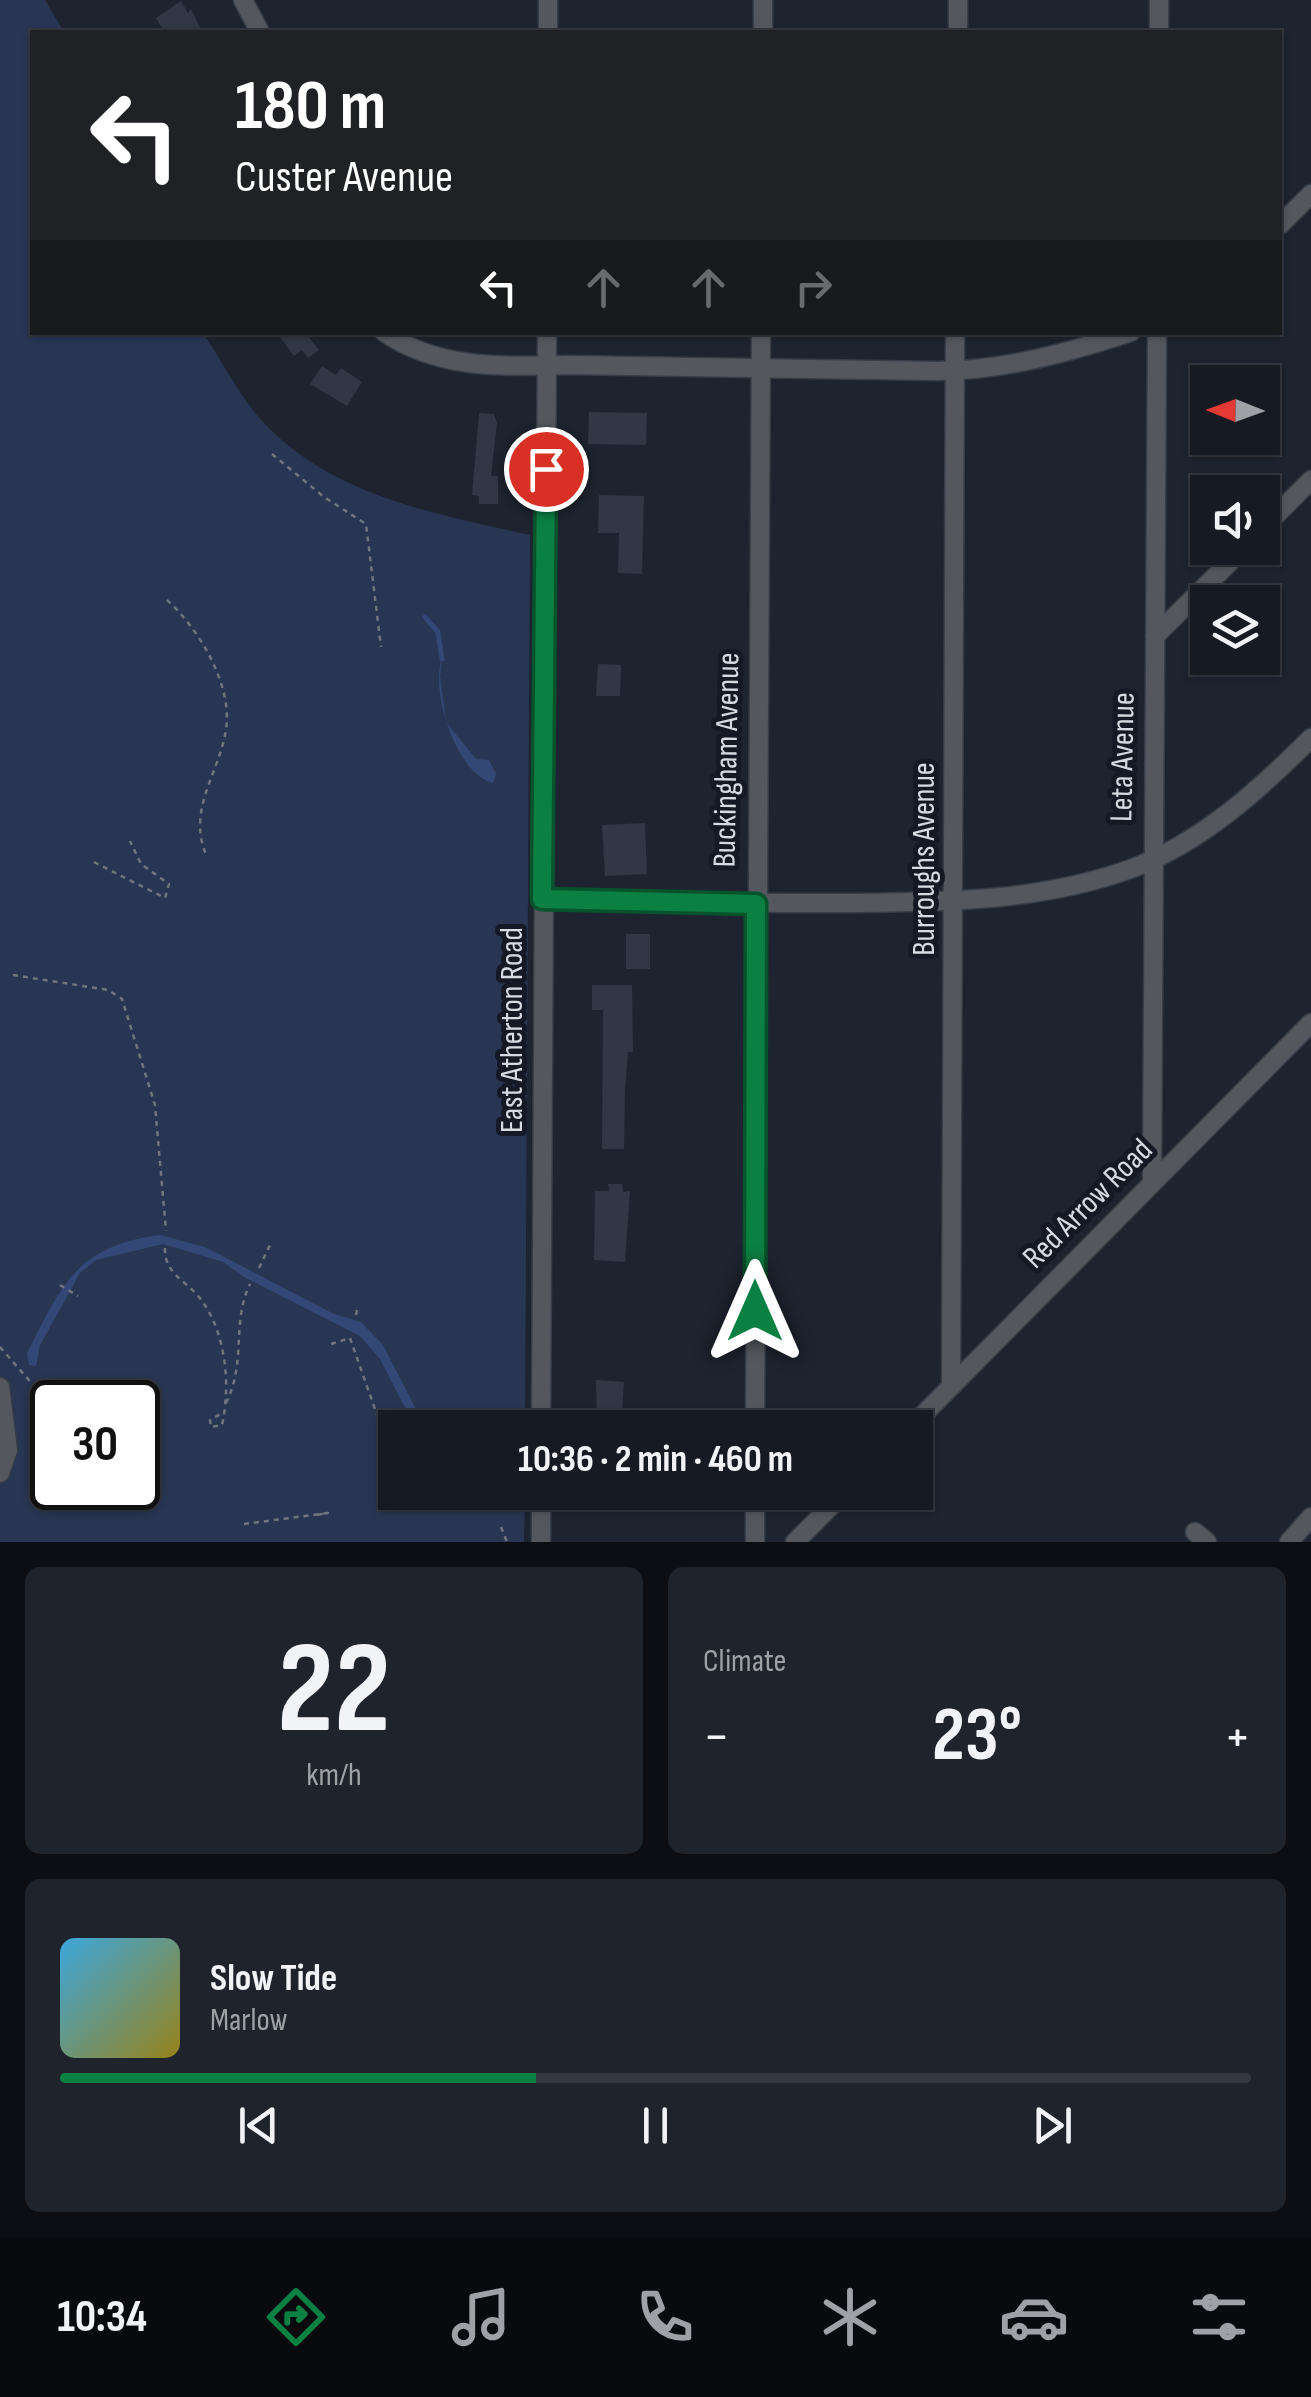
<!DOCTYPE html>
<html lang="en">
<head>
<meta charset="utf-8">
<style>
  :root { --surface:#161a23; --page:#1f232b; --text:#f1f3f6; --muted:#9ea1a6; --line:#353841; --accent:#0b8043 }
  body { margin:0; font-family:"Sofia Sans Condensed",sans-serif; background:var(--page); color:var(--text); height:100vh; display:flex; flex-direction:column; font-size:38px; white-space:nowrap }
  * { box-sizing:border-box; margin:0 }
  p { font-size:32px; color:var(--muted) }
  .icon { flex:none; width:55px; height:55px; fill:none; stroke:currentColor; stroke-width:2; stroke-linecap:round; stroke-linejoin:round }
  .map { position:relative; height:1542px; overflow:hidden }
  .panel { display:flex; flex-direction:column; gap:25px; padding:25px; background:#0c0e13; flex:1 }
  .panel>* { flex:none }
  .banner { position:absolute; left:30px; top:30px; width:1252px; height:305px; border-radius:0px; box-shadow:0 2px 8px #0004,0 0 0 2px var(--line); background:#202124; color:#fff; overflow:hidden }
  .needle { width:65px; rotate:271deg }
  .buttons { position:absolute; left:1190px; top:365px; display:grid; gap:20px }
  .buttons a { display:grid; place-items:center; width:90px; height:90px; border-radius:0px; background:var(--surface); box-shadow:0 2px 8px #0004,0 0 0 2px var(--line); font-size:50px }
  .speed { position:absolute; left:30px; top:1380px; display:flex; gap:20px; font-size:50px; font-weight:700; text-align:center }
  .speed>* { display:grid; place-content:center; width:130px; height:130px; border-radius:50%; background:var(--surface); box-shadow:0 2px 8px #0004,0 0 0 2px var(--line); line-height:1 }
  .speed .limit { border:5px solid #111; border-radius:15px; background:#fff; color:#111 }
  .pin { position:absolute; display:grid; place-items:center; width:85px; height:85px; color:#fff; margin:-42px; border:5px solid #fff; border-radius:50%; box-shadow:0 2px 10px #0007 }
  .me { position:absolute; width:110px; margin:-55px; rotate:0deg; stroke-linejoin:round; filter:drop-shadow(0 0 8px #0008) }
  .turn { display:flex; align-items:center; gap:35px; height:210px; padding:0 40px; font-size:45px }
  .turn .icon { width:130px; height:130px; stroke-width:2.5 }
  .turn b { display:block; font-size:70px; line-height:85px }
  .lanes { display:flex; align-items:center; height:95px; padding:0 40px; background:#0003; justify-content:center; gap:50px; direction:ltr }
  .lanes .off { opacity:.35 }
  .big { font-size:75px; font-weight:700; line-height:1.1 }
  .panel .tile { flex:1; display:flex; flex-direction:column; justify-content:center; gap:15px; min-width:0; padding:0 35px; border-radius:15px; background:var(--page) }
  .panel .dial { align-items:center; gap:0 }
  .dial b { font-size:130px; line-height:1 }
  .song { display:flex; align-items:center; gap:30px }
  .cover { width:120px; height:120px; border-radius:15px; background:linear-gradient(135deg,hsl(200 70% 55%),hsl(50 70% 35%)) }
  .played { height:10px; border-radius:5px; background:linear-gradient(90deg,var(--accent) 40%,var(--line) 40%) }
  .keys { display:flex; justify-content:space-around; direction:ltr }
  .heat { display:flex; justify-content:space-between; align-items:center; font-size:55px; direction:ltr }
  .panel .tiles { flex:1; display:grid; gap:25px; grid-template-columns:1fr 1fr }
  .tile:last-child { grid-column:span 2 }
  .trip { position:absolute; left:378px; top:1410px; width:555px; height:100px; border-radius:0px; background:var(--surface); box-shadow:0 2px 8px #0004,0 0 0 2px var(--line); font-weight:700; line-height:100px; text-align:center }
  .dock { display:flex; height:160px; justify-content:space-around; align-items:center; background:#090a0e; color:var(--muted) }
  .dock .icon { width:70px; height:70px }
  .dock .active { color:var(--accent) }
  .dock b { font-size:45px; color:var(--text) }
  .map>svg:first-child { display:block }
</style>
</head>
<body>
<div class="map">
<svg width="1311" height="1542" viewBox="0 0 1311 1542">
  <rect width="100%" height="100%" fill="#1d232f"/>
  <path fill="#283653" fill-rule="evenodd" d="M0,0H45L64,32H32V332L203,333C222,361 240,397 263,422C332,496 436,514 530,535L525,1427L395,1428V1492L525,1493L524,1542H0ZM52,1402H138V1488H52Z"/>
  <g fill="#334876">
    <path d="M442,659L440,676L446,722L476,759L489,760L496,774L493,783C456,774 430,691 442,659Z"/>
    <path d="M160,1235L205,1247L334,1314L361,1322L383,1345L425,1427H415L380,1359L360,1336L244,1277L223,1262L163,1244L96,1260L80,1273L40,1345L36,1366L29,1365L27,1353C62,1284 77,1246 160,1235Z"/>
  </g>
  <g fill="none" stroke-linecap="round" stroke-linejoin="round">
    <path stroke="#334876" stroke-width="5" d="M425,617L438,632L442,659"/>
  </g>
  <g fill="#313744">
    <path d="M181,1L188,13L191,9L202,32H164L156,18Z"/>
    <path d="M276,332H305L319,350L308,358L302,350L294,356Z"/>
    <path d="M322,366L336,375L341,368L362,382L347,406L310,384Z"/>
    <path d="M589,412L647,413L646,445L588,444Z"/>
    <path d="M479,413L494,414L497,423L491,476H498V504H479V496L472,495Z"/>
    <path d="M599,495L644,496L642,574L618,573L619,533H598Z"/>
    <path d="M598,664L621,665L620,696H596Z"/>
    <path d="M645,823L647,874L605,876L602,825Z"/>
    <rect x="626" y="934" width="24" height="35"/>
    <path d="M592,985H632L633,1052H628L625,1091L624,1149H602L603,1010H592Z"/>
    <path d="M608,1184H622L623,1192L630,1191L625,1262L594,1260L595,1191H609Z"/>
    <path d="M596,1380L624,1382L621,1425L597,1423Z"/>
  </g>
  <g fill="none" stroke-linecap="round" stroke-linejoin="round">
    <g stroke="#373d48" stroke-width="21">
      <g id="minor">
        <path d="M243,0L260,32"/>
        <path d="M548,32V0"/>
        <path d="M763,32V0"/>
        <path d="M958,32V0"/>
        <path d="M1159,32V0"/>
        <path d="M1280,225L1311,194"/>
        <path d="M384,332C440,371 506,366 570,365L938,371C1005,370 1067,353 1131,332"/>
        <path d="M1262,529L1311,480"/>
        <path d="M1155,636L1244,548"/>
        <path d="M542,899C647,900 751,904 855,903C949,902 1044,901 1133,868C1202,842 1260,789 1311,738"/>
        <path d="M1152,1182L1157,332"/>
        <path d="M951,1386L955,332"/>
        <path d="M0,1387L8,1450L0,1473"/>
        <path d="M541,1428L547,332"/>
        <path d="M755,1428L761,332"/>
        <path d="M910,1428L1311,1023"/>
        <path d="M1195,1532L1207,1542"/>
        <path d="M541,1542V1492"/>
        <path d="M755,1542V1492"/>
        <path d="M795,1542L845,1492"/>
        <path d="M1289,1542L1311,1517"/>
      </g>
    </g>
    <g stroke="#70757f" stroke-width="2.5" stroke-dasharray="5 5" stroke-linecap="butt">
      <path d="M272,454L324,497L366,524L381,647"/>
      <path d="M167,600C199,629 233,685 226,730C219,774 186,810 207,857"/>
      <path d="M94,862L165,898L169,884L141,864L130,841"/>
      <path d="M13,975L108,990L122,999L155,1105L166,1231"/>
      <path d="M165,1248C164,1273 185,1280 199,1297C226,1330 231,1385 222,1425L211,1427L210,1420L224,1412"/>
      <path d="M259,1268L271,1243"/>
      <path d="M60,1285L78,1296"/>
      <path d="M356,1315L357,1310"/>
      <path d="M331,1344L350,1338L390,1452"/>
      <path d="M0,1347L42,1395L36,1445L52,1464"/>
      <path d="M226,1403C247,1361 231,1323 250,1284"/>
      <path d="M40,1410L49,1411L43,1396"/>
      <path d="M244,1524L328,1513L316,1515"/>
      <path d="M501,1527L507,1542"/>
    </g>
    <use href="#minor" stroke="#54585e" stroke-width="18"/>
  </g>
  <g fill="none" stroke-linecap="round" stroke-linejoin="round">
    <g stroke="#07532c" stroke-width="25">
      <path id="route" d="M546,469L542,899L756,904L755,1311"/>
    </g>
    <use href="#route" stroke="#0b8043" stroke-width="18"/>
  </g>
  <g text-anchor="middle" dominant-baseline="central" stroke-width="10" stroke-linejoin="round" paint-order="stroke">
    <g font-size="32" fill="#d6dae2" stroke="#141925">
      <text transform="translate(1123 757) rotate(-89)">Leta Avenue</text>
      <text transform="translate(727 760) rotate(-89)">Buckingham Avenue</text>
      <text transform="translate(924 859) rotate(-90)">Burroughs Avenue</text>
      <text transform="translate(512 1030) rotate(-90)">East Atherton Road</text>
      <text transform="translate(1088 1204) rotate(-45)">Red Arrow Road</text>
    </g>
  </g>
</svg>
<div class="buttons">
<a><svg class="needle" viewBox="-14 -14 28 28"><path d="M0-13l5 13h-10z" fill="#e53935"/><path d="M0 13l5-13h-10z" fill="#9ea1a6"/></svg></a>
<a><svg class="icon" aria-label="sound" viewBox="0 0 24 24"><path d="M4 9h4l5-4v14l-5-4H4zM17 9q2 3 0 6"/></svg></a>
<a><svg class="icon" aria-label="layers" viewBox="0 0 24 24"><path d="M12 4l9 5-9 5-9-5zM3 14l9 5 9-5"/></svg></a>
</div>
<div class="speed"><div class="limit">30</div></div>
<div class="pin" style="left:546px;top:469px;background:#d93025"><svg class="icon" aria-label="arrive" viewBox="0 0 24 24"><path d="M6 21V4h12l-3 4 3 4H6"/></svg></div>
<svg class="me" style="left:755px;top:1311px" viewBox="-20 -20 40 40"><path d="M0-17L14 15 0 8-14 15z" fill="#0b8043" stroke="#fff" stroke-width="4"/></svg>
<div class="trip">10:36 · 2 min · 460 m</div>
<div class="banner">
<div class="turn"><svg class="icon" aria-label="left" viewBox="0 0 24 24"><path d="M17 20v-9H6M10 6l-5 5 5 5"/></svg><div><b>180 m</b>Custer Avenue</div></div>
<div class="lanes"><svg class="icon" aria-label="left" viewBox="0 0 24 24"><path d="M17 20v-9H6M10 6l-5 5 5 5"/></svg><svg class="icon off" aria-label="ahead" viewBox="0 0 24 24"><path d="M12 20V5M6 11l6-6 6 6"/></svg><svg class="icon off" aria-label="ahead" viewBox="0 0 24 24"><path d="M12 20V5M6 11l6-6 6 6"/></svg><svg class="icon off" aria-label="right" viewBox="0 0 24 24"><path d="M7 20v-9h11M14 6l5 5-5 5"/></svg></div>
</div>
</div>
<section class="panel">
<div class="tiles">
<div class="tile dial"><b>22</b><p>km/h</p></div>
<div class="tile"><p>Climate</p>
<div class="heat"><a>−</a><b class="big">23°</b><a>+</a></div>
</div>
<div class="tile">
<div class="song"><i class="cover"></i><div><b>Slow Tide</b><p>Marlow</p></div></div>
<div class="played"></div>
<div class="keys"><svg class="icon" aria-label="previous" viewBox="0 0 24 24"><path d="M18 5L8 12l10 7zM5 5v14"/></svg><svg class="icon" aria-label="pause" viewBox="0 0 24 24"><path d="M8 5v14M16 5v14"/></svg><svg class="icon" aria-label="next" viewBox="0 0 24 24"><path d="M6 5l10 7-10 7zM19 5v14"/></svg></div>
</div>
</div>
</section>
<nav class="dock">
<b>10:34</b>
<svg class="icon active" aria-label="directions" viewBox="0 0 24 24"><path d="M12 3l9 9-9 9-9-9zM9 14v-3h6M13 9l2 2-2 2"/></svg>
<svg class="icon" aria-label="music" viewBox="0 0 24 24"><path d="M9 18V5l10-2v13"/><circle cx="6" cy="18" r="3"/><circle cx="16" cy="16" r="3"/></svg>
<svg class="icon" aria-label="phone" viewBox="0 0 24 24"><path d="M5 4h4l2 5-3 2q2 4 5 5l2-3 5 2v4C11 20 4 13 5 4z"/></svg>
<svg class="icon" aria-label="climate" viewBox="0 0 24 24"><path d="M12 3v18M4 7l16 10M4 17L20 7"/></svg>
<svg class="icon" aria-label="car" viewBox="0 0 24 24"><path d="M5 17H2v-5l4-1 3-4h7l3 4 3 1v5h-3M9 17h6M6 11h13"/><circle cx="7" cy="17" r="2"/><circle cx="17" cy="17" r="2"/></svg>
<svg class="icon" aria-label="filters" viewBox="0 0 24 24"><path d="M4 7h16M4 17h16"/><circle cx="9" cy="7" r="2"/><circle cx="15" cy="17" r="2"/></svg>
</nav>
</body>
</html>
